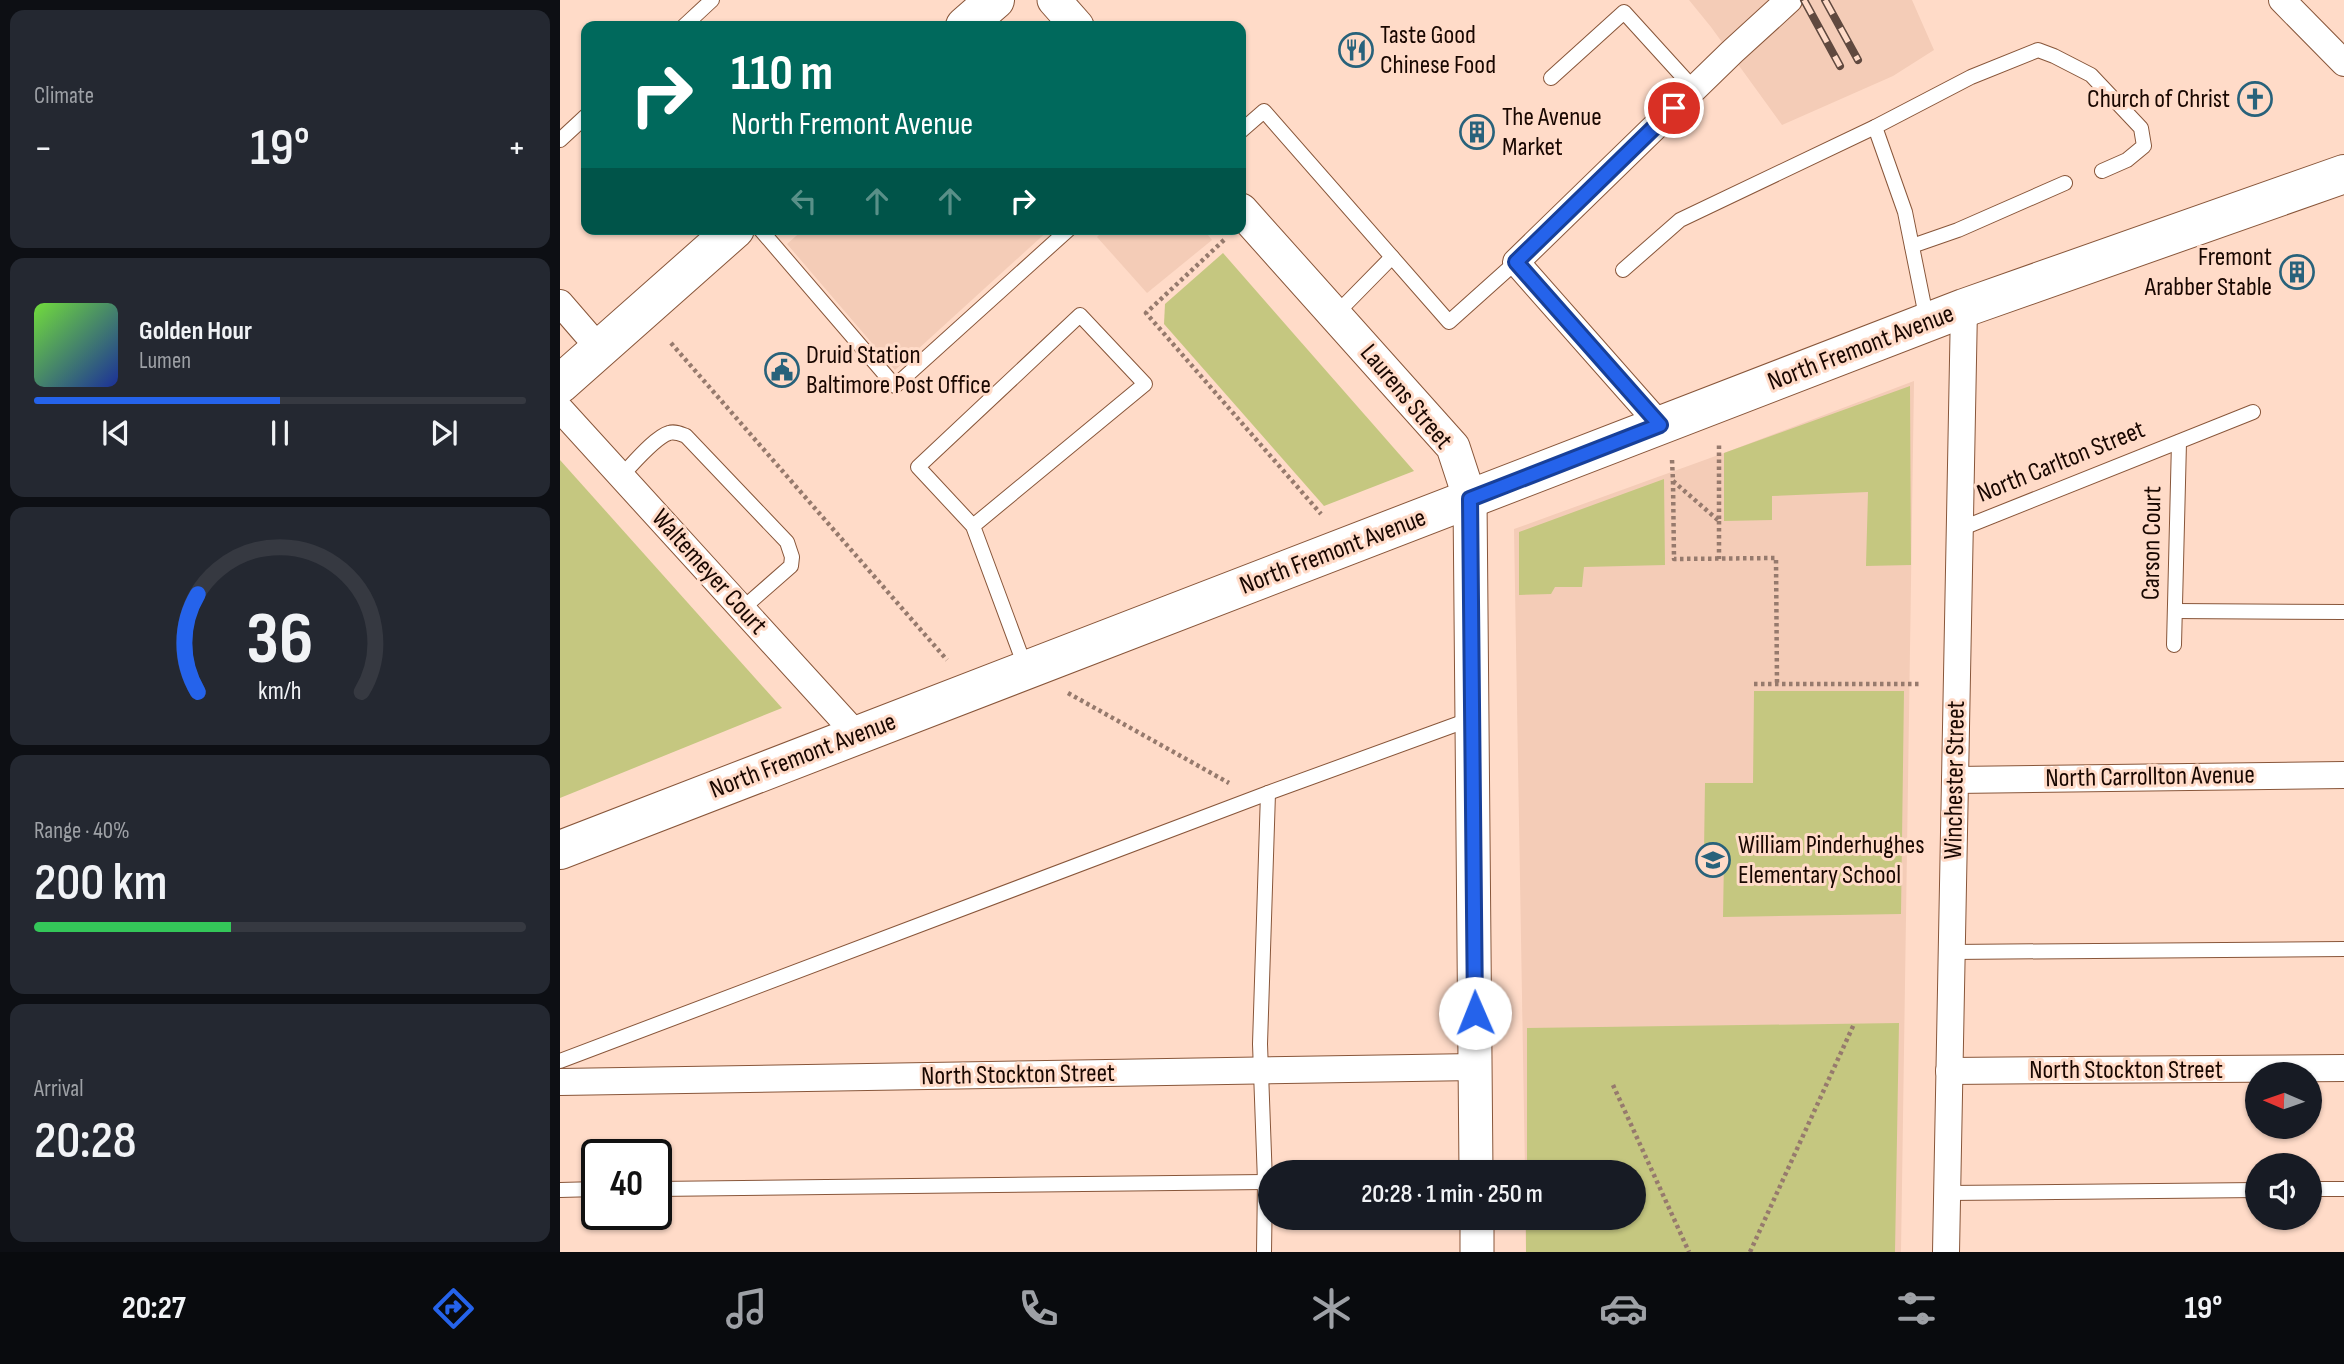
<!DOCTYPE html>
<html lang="en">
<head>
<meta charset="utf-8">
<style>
  :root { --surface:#171b24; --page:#242831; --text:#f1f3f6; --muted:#9ea1a6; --line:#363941; --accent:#2563eb }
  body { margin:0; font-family:"Sofia Sans Condensed",sans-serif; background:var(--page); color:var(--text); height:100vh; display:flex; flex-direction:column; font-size:26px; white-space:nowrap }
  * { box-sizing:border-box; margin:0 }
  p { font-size:23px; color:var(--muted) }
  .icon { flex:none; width:38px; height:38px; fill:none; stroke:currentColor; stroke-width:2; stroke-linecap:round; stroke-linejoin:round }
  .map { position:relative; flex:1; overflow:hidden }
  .sheet { display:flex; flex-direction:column; gap:10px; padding:10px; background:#0d0f14; width:560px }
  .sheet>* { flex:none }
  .guide { position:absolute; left:21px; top:21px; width:665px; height:214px; border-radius:14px; box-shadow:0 2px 5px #0004; background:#00695c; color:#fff; overflow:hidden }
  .needle { width:46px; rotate:272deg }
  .fabs { position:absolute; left:1685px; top:1062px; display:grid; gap:14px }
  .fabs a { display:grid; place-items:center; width:77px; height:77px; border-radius:50%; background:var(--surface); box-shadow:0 2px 5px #0004; font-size:35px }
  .speed { position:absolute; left:21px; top:1139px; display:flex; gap:14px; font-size:35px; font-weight:700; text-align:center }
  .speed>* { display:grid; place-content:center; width:91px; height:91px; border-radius:50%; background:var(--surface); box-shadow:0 2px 5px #0004; line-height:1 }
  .speed .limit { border:4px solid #111; border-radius:10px; background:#fff; color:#111 }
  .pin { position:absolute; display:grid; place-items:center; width:60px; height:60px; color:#fff; margin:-30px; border:4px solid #fff; border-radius:50%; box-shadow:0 2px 7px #0007 }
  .me { position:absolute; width:77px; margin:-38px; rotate:359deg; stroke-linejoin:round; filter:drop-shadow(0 0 5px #0008) }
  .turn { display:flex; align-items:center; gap:24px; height:147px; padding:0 35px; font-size:32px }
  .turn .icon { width:91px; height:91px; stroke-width:2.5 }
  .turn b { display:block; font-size:49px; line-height:60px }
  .lanes { display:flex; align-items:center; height:66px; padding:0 35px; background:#0003; justify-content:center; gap:35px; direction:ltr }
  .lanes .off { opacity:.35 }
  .big { font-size:52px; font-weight:600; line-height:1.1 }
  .sheet .card { flex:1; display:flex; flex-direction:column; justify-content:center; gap:10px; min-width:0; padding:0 24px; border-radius:14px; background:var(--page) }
  .sheet .dial { align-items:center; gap:0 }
  .dial svg { height:182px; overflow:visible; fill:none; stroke:var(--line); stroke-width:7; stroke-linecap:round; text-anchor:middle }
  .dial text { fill:var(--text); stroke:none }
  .song { display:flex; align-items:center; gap:21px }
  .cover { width:84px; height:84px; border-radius:10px; background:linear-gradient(135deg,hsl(100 70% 55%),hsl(230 70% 35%)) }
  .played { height:7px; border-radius:4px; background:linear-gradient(90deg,var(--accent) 50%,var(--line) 50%) }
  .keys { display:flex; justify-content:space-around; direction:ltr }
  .heat { display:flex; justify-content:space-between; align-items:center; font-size:38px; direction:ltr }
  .charge { height:10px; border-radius:5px; background:linear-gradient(90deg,#34c759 40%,var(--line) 0) }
  .trip { position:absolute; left:698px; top:1160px; width:388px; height:70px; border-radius:35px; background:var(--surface); box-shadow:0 2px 5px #0004; font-weight:600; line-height:70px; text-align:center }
  .dock { display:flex; height:112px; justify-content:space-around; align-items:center; background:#090b0e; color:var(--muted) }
  .dock .icon { width:49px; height:49px }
  .dock .current { color:var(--accent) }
  .dock b { font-size:32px; color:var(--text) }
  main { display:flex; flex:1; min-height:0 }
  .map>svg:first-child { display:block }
</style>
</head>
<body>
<main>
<section class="sheet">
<div class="card"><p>Climate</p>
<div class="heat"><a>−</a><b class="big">19°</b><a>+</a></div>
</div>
<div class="card">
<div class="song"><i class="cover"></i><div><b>Golden Hour</b><p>Lumen</p></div></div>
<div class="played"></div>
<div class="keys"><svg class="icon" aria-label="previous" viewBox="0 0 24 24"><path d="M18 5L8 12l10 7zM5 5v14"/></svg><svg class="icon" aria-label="pause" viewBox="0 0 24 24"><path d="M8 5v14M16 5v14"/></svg><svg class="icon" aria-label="next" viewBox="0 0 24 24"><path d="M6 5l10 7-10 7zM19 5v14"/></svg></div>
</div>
<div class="card dial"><svg viewBox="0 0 100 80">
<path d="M14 69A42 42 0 1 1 86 69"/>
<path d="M14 69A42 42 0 0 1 14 26" stroke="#2563eb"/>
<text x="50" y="56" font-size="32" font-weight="700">36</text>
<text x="50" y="72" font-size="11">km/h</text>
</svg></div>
<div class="card"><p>Range · 40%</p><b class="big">200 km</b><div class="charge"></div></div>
<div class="card"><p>Arrival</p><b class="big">20:28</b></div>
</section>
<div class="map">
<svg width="1784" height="1252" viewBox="0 0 1784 1252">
  <rect width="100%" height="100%" fill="#ffdbc8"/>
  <g fill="#f4ccb7">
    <path d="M1129,0H1352L1374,50L1333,76L1222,125L1151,27Z"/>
    <path d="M244,229H490L335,370L227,244Z"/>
    <path d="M545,229H643L652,240L587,293L537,237Z"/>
    <path d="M1354,381L1341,1252H966L965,1218H1074V1172H965L954,529L1164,453Z"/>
  </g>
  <g fill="#c5c780">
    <path d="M663,253L854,471L764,506L604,324L605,304Z"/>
    <path d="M1350,386L1351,565L1306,566L1308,492L1212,496V520L1164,521V453Z"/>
    <path d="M0,460L222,708L0,798Z"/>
    <path d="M1104,479L1105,565L1024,567L1022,587H995L991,594L959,595V532Z"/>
    <path d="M1194,691H1344L1341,914L1163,917L1164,858L1144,851L1145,783H1193Z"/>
    <path d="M1339,1023L1335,1252H966V1218H1074V1172H967V1028Z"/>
  </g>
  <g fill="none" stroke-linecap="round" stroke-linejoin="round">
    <g stroke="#88563a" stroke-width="16">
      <g id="service">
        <path d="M124,26L152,0"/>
        <path d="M991,78L1064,12L1134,89"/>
        <path d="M1315,127L1345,212L1367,321"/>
        <path d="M681,131L704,111L889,322L956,262"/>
        <path d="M0,140L26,116"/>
        <path d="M200,229L335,386L509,229"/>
        <path d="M1352,246L1398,230L1505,183"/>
        <path d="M1063,270L1120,220L1315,127L1411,77L1478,50L1494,56L1531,75L1581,128L1584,146L1567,160L1542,171"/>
        <path d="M775,315L832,257"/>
        <path d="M61,476C72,465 95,437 109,433C115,431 121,434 126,436L227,542L232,557L231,566L182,609"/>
        <path d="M413,526L358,467L520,315L585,384L413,526L466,669"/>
        <path d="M1400,529L1693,412"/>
        <path d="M1615,611L1784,612"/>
        <path d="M1614,645L1619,442"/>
        <path d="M1392,952L1784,949"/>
        <path d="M0,1061L708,793L911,719"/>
        <path d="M96,1189L705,1182"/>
        <path d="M1750,1189H1784"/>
        <path d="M0,1190L37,1189"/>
        <path d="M1387,1193L1698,1190"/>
        <path d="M704,1252L705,1182L700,1044L708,793"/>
      </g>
    </g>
    <g stroke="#88563a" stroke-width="28">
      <g id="minor">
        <path d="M1722,0L1784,63"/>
        <path d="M0,303L39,348"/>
        <path d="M0,409L297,735"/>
        <path d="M1100,425L956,262L1172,52L1229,0"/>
        <path d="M1395,780L1784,775"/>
        <path d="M1389,1071L1784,1068"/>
        <path d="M0,1082L915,1067"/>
        <path d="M1386,1252L1404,308"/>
      </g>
    </g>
    <g stroke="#88563a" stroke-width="35">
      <g id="tertiary">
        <path d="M494,0L517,26"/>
        <path d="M681,210L893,447L910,499L916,1172"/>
        <path d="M917,1218V1252"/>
      </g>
    </g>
    <g stroke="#88563a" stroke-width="40">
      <path id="secondary" d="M0,850L1404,308L1784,174"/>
    </g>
    <g stroke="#88563a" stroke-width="40">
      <g id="primary">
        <path d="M405,26L435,0"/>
        <path d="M0,384L175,229"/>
      </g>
    </g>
    <g stroke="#967a6d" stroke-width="4.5" stroke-dasharray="3.5 3.5" stroke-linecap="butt">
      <path d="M664,240L586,313L761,514"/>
      <path d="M111,343L387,660"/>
      <path d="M1112,460L1113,481L1159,521V442"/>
      <path d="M1113,481L1114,559L1216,558L1217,683"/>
      <path d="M1159,521V559"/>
      <path d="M1194,684H1359"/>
      <path d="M508,693L669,783"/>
      <path d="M1053,1085L1129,1252"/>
      <path d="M1190,1252L1294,1024"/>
    </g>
    <use href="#service" stroke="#fff" stroke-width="14"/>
    <use href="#minor" stroke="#fff" stroke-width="26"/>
    <use href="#tertiary" stroke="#fff" stroke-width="33"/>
    <use href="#secondary" stroke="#fff" stroke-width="38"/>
    <use href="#primary" stroke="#fff" stroke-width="38"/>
    <g stroke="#60493f" stroke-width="8">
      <g id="rail">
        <path d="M1244,0L1280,66"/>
        <path d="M1265,0L1298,60"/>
      </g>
    </g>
    <use href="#rail" stroke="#ffdbc8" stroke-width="5" stroke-dasharray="16" stroke-linecap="butt"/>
  </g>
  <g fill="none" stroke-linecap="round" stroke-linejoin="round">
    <g stroke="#184099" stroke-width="18">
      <path id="route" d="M915,1013L910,499L1100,425L956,262L1114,108"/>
    </g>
    <use href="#route" stroke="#2563eb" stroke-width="12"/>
  </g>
  <defs>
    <g id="restaurant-ring" transform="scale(1.75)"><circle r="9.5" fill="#ffdbc8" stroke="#28627b" stroke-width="1.5"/><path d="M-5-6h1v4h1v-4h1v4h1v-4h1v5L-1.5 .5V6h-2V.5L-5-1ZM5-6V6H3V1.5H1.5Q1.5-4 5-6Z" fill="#28627b"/></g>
    <g id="church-ring" transform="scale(1.75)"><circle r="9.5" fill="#ffdbc8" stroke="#28627b" stroke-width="1.5"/><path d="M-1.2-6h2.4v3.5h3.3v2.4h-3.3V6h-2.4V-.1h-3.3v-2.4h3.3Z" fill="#28627b"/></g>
    <g id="building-ring" transform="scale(1.75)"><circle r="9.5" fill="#ffdbc8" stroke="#28627b" stroke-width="1.5"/><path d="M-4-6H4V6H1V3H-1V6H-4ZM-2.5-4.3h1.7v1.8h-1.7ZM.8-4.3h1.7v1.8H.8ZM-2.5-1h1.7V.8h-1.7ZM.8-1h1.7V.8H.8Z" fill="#28627b"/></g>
    <g id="civic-ring" transform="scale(1.75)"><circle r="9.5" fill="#ffdbc8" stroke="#28627b" stroke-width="1.5"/><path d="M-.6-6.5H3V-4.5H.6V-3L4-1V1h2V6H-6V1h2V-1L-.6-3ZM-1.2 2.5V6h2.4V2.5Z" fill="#28627b"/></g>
    <g id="school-ring" transform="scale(1.75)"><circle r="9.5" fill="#ffdbc8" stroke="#28627b" stroke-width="1.5"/><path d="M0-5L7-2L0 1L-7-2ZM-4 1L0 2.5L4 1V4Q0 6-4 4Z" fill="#28627b"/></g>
  </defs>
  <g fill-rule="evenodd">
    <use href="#restaurant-ring" x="796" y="50"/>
    <use href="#church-ring" x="1695" y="99"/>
    <use href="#building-ring" x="917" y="132"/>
    <use href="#building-ring" x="1737" y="272"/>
    <use href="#civic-ring" x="222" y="370"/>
    <use href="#school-ring" x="1153" y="860"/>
  </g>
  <g text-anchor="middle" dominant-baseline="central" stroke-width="6" stroke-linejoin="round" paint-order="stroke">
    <g font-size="26" fill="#190701" stroke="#ffdbc8" text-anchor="start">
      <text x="820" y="35">Taste Good<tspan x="820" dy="30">Chinese Food</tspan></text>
      <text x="1670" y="99" text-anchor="end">Church of Christ</text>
      <text x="942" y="117">The Avenue<tspan x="942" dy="30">Market</tspan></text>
      <text x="1712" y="257" text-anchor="end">Fremont<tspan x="1712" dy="30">Arabber Stable</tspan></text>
      <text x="246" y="355">Druid Station<tspan x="246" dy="30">Baltimore Post Office</tspan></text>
      <text x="1178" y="845">William Pinderhughes<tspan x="1178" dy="30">Elementary School</tspan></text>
    </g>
    <g font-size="26" fill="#190701" stroke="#ffdbc8">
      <text transform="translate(1301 348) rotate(-21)">North Fremont Avenue</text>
      <text transform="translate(846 397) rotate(50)">Laurens Street</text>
      <text transform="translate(1501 462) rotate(-22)">North Carlton Street</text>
      <text transform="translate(1592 543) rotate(-89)">Carson Court</text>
      <text transform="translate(773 552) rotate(-21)">North Fremont Avenue</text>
      <text transform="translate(149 572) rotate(48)">Waltemeyer Court</text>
      <text transform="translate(243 756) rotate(-21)">North Fremont Avenue</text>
      <text transform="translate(1590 777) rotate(-1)">North Carrollton Avenue</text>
      <text transform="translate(1395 780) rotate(-89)">Winchester Street</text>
      <text x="1566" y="1070">North Stockton Street</text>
      <text transform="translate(458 1075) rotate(-1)">North Stockton Street</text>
    </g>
  </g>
</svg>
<div class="fabs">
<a><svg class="needle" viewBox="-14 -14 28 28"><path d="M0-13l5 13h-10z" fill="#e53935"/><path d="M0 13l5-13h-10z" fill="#9ea1a6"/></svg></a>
<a><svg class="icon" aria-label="sound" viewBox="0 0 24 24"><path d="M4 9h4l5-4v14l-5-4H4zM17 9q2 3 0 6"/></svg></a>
</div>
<div class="speed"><div class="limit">40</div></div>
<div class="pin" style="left:1114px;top:108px;background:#d93025"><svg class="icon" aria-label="arrive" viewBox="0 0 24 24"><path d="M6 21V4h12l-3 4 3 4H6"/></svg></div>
<svg class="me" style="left:915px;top:1013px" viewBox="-20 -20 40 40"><circle r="19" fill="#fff"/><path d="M0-13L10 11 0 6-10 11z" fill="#2563eb"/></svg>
<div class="trip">20:28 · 1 min · 250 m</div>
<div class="guide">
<div class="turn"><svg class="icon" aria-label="right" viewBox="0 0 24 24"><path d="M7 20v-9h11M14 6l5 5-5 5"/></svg><div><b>110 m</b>North Fremont Avenue</div></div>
<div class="lanes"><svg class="icon off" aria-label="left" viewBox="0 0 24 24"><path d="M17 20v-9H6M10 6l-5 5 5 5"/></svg><svg class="icon off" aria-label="ahead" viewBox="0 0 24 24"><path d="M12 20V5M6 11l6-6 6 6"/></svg><svg class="icon off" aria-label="ahead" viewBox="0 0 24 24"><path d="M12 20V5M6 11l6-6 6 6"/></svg><svg class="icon" aria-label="right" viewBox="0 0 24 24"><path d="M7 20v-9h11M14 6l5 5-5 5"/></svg></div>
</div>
</div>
</main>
<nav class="dock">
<b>20:27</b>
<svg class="icon current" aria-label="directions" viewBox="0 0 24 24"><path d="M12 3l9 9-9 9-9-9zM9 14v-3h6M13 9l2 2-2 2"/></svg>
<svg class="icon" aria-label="music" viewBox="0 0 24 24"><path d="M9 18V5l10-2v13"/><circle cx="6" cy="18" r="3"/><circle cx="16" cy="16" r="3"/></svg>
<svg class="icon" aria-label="phone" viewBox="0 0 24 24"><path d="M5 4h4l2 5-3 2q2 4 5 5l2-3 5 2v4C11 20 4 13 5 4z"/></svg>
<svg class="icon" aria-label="climate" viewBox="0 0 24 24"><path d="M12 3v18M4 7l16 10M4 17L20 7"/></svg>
<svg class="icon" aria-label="car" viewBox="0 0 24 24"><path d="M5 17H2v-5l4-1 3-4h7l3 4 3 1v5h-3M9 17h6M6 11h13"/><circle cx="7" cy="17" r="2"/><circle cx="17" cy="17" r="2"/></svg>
<svg class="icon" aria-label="filters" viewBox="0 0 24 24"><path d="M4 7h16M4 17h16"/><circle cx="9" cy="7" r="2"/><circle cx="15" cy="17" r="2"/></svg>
<b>19°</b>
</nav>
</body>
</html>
